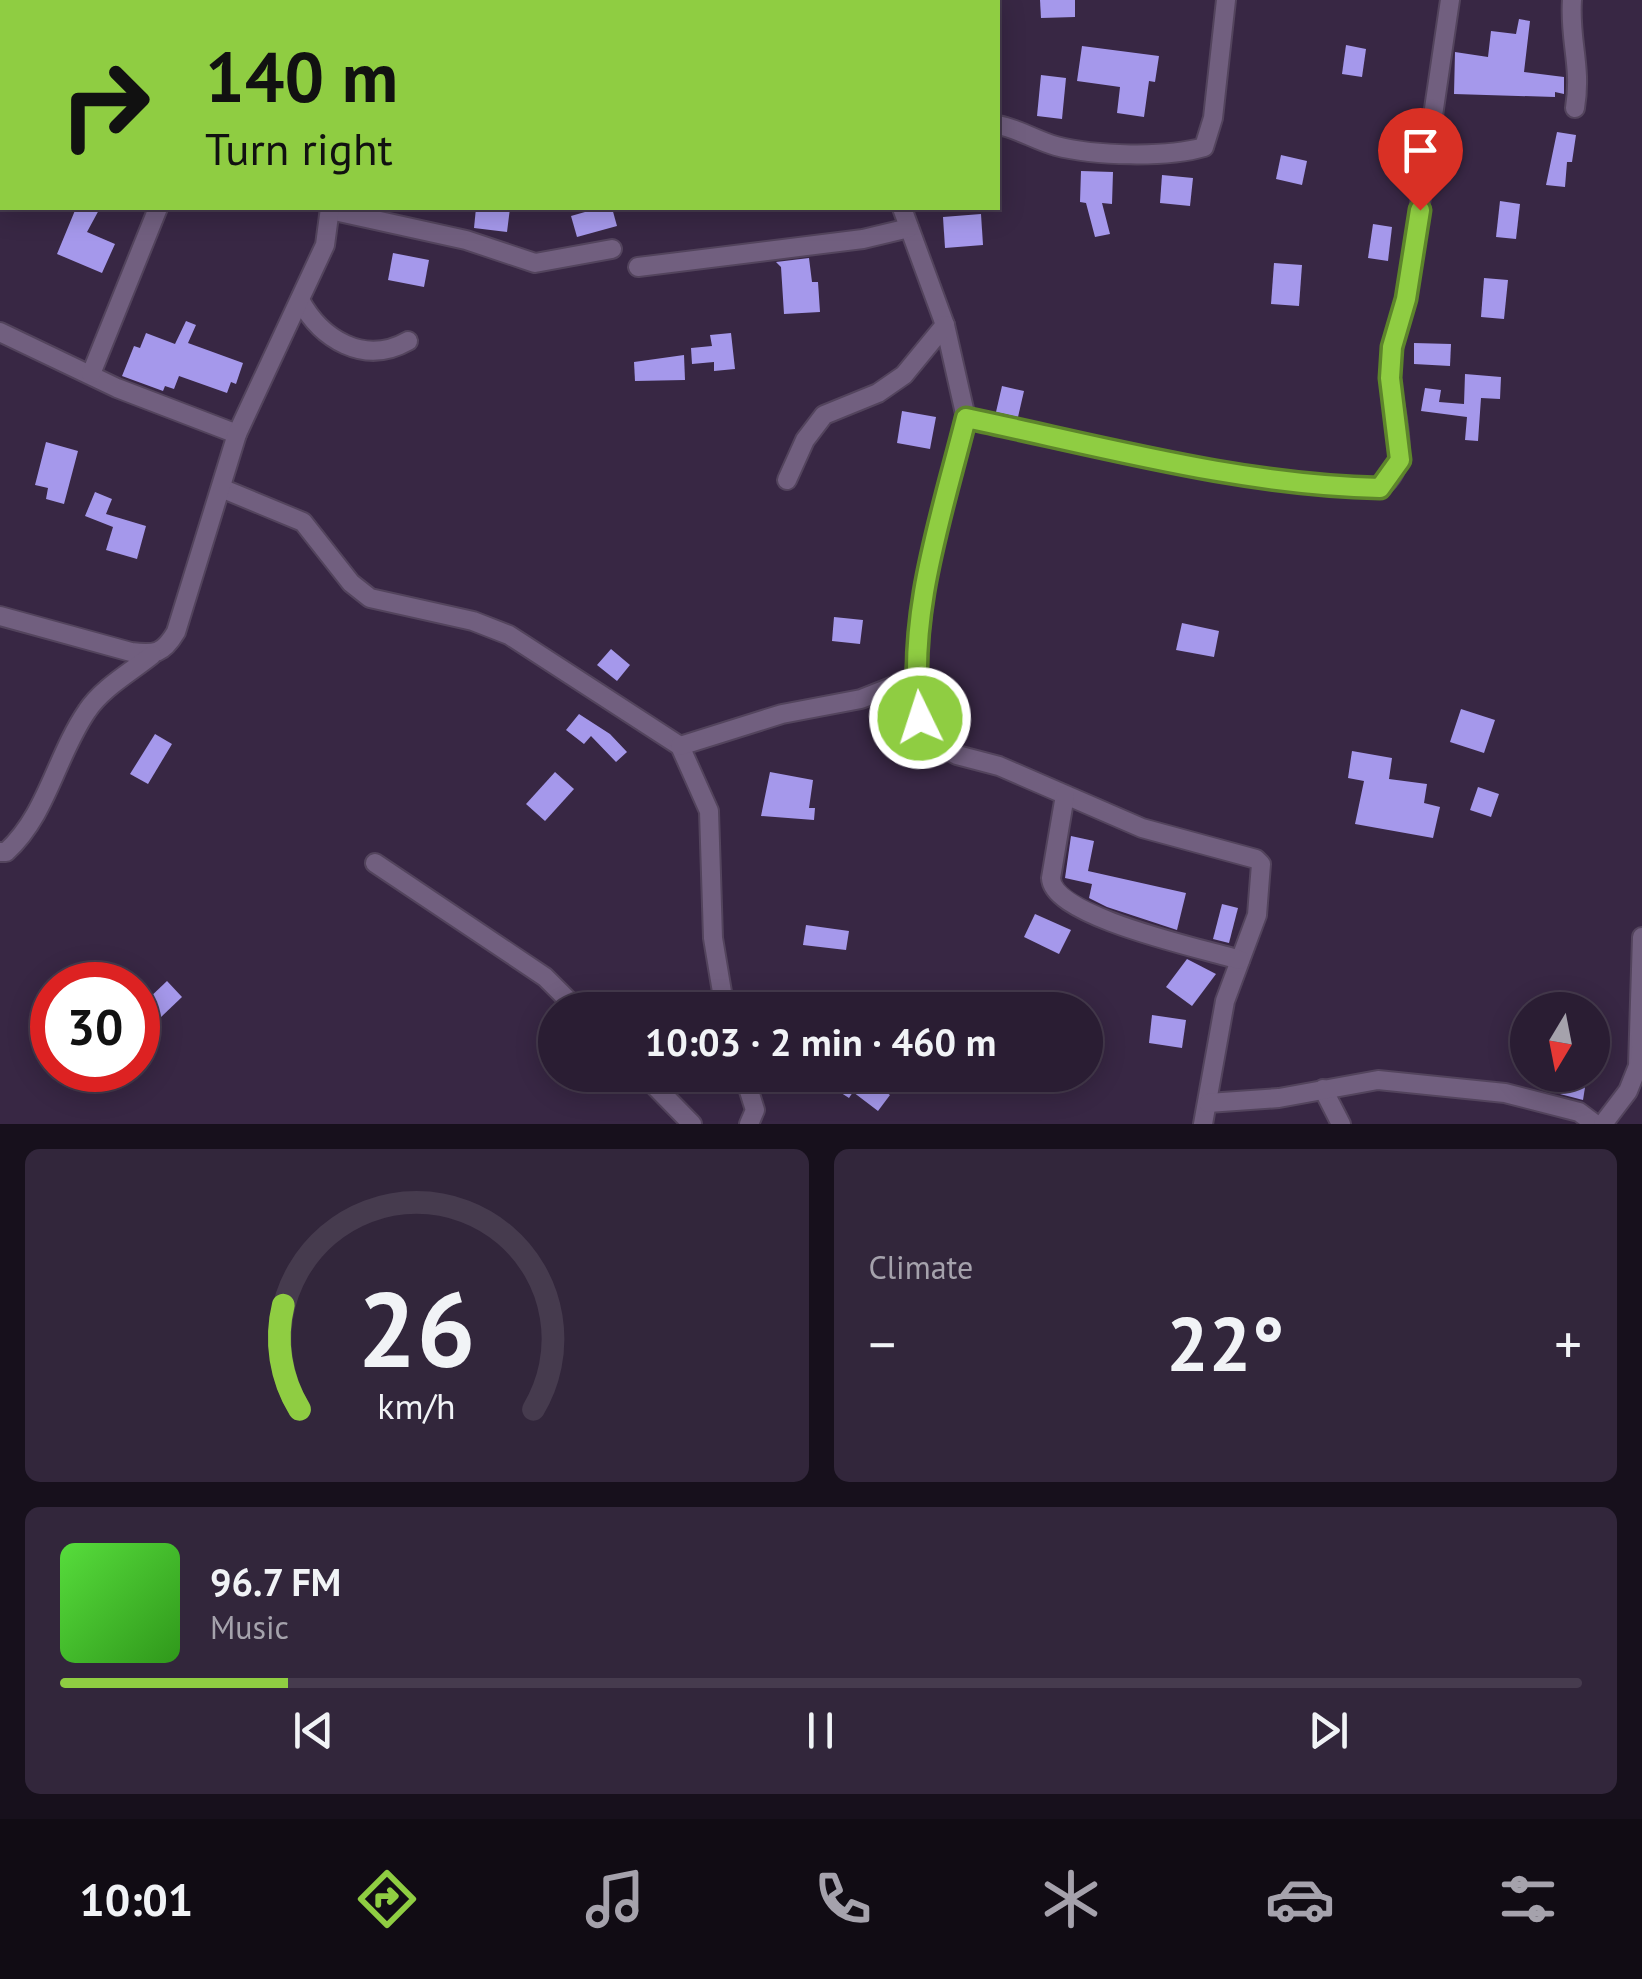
<!DOCTYPE html>
<html lang="en">
<head>
<meta charset="utf-8">
<style>
  :root { --surface:#2a1d33; --page:#32263b; --text:#f1f3f6; --muted:#a5a2ac; --line:#463b4e; --accent:#8fcd42 }
  body { margin:0; font-family:"PT Sans",sans-serif; background:var(--page); color:var(--text); height:100vh; display:flex; flex-direction:column; font-size:38px; white-space:nowrap }
  * { box-sizing:border-box; margin:0 }
  p { font-size:32px; color:var(--muted) }
  .icon { flex:none; width:55px; height:55px; fill:none; stroke:currentColor; stroke-width:2; stroke-linecap:round; stroke-linejoin:round }
  .map { position:relative; height:1124px; overflow:hidden }
  .panel { display:flex; flex-direction:column; gap:25px; padding:25px; background:#17101c; flex:1 }
  .panel>* { flex:none }
  .top-card { position:absolute; left:0px; top:0px; width:1000px; height:210px; box-shadow:0 5px 25px #0003,0 0 0 2px var(--line); background:#8fcd42; color:#111; overflow:hidden }
  .needle { width:65px; rotate:190deg }
  .controls { position:absolute; left:1510px; top:992px; display:grid; gap:20px }
  .controls a { display:grid; place-items:center; width:100px; height:100px; border-radius:50%; background:var(--surface); box-shadow:0 5px 25px #0003,0 0 0 2px var(--line); font-size:50px }
  .speed { position:absolute; left:30px; top:962px; display:flex; gap:20px; font-size:50px; font-weight:700; text-align:center }
  .speed>* { display:grid; place-content:center; width:130px; height:130px; border-radius:50%; background:var(--surface); box-shadow:0 5px 25px #0003,0 0 0 2px var(--line); line-height:1 }
  .speed .limit { border:15px solid #d22; background:#fff; color:#111 }
  .pin { position:absolute; display:grid; place-items:center; width:85px; height:85px; color:#fff; margin:-102px -42px; border-radius:50% 50% 50% 0; rotate:-45deg; box-shadow:0 0 10px #0007 }
  .pin .icon { rotate:45deg }
  .me { position:absolute; width:110px; margin:-55px; rotate:356deg; stroke-linejoin:round; filter:drop-shadow(0 0 8px #0008) }
  .turn { display:flex; align-items:center; gap:35px; height:210px; padding:0 40px; font-size:45px }
  .turn .icon { width:130px; height:130px; stroke-width:2.5 }
  .turn b { display:block; font-size:70px; line-height:85px }
  .big { font-size:75px; font-weight:800; line-height:1.1 }
  .panel .card { flex:1; display:flex; flex-direction:column; justify-content:center; gap:15px; min-width:0; padding:0 35px; border-radius:15px; background:var(--page) }
  .panel .dial { align-items:center; gap:0 }
  .dial svg { height:260px; overflow:visible; fill:none; stroke:var(--line); stroke-width:7; stroke-linecap:round; text-anchor:middle }
  .dial text { fill:var(--text); stroke:none }
  .song { display:flex; align-items:center; gap:30px }
  .cover { width:120px; height:120px; border-radius:15px; background:linear-gradient(135deg,hsl(110 70% 55%),hsl(110 70% 35%)) }
  .played { height:10px; border-radius:5px; background:linear-gradient(90deg,var(--accent) 15%,var(--line) 15%) }
  .keys { display:flex; justify-content:space-around; direction:ltr }
  .heat { display:flex; justify-content:space-between; align-items:center; font-size:55px; direction:ltr }
  .panel .tiles { flex:1; display:grid; gap:25px; grid-template-columns:1fr 1fr }
  .card:last-child { grid-column:span 2 }
  .trip { position:absolute; left:538px; top:992px; width:565px; height:100px; border-radius:50px; background:var(--surface); box-shadow:0 5px 25px #0003,0 0 0 2px var(--line); font-weight:800; line-height:100px; text-align:center }
  .tab-bar { display:flex; height:160px; justify-content:space-around; align-items:center; background:#110c14; color:var(--muted) }
  .tab-bar .icon { width:70px; height:70px }
  .tab-bar .active { color:var(--accent) }
  .tab-bar b { font-size:45px; color:var(--text) }
  .map>svg:first-child { display:block }
</style>
</head>
<body>
<div class="map">
<svg width="1642" height="1124" viewBox="0 0 1642 1124">
  <rect width="100%" height="100%" fill="#382744"/>
  <g fill="#a598eb">
    <path d="M1040,0H1075V17L1041,18Z"/>
    <path d="M1519,19L1530,21L1524,72L1564,77V94L1555,92V97L1454,94L1455,52L1488,57L1491,31L1516,34Z"/>
    <path d="M1346,45L1366,49L1362,77L1342,74Z"/>
    <path d="M1082,46L1159,56L1155,82L1149,81L1144,117L1117,113L1120,87L1077,81Z"/>
    <path d="M1041,75L1066,78L1062,119L1037,116Z"/>
    <path d="M1557,132L1576,135L1572,162H1567L1565,187L1546,185Z"/>
    <path d="M1281,155L1307,161L1302,185L1276,179Z"/>
    <path d="M1081,171L1113,172L1112,204L1102,203L1110,234L1095,237L1086,203L1080,202Z"/>
    <path d="M1162,175L1193,178L1190,206L1160,203Z"/>
    <path d="M1500,201L1520,204L1516,239L1496,237Z"/>
    <path d="M76,208H100L87,232L115,244L102,273L57,254Z"/>
    <path d="M476,208H510L507,232L474,228Z"/>
    <path d="M599,208H612L617,226L577,237L571,216Z"/>
    <path d="M981,214L983,245L945,248L943,217Z"/>
    <path d="M1373,224L1392,227L1388,261L1368,258Z"/>
    <path d="M393,253L429,260L424,287L388,280Z"/>
    <path d="M809,258L812,282H818L820,312L784,314L781,267L776,262Z"/>
    <path d="M1274,263L1302,265L1299,306L1271,304Z"/>
    <path d="M1484,278L1508,280L1504,319L1481,317Z"/>
    <path d="M186,321L196,325L188,343L243,363L236,384L231,382L227,393L179,376L174,389L165,386L163,391L122,376L134,346L140,348L146,333L175,344Z"/>
    <path d="M731,333L735,369L714,371V362L692,364L691,348L712,346L710,335Z"/>
    <path d="M1414,343L1451,344L1450,366L1414,364Z"/>
    <path d="M684,355L685,380L635,381L634,362Z"/>
    <path d="M1465,374L1501,377L1500,399L1481,398L1478,441L1465,440L1467,417L1421,411L1425,388L1441,390L1439,402L1464,404Z"/>
    <path d="M1002,386L1024,391L1018,417L996,412Z"/>
    <path d="M902,411L936,417L930,449L897,443Z"/>
    <path d="M46,442L78,451L64,504L46,499L48,488L35,485Z"/>
    <path d="M95,492L112,499L106,514L146,526L137,559L106,550L113,527L85,516Z"/>
    <path d="M834,617L863,620L860,644L832,641Z"/>
    <path d="M1182,623L1219,631L1214,657L1176,650Z"/>
    <path d="M611,649L630,665L617,681L597,665Z"/>
    <path d="M1461,709L1495,720L1484,753L1450,742Z"/>
    <path d="M579,714L610,734L627,752L616,762L591,736L584,744L566,730Z"/>
    <path d="M155,734L172,744L148,784L130,774Z"/>
    <path d="M1352,751L1392,758L1389,779L1427,784L1424,803L1440,807L1433,838L1355,824L1364,781L1348,778Z"/>
    <path d="M555,772L574,789L545,821L526,804Z"/>
    <path d="M770,772L813,780L809,808H815L814,820L761,816Z"/>
    <path d="M1478,787L1499,794L1491,817L1470,810Z"/>
    <path d="M1071,836L1094,841L1088,871L1186,893L1177,930L1107,907L1089,898L1092,884L1065,878Z"/>
    <path d="M1222,904L1238,908L1229,943L1213,939Z"/>
    <path d="M1035,914L1071,930L1059,954L1024,937Z"/>
    <path d="M806,925L849,931L846,950L803,945Z"/>
    <path d="M1187,959L1216,974L1192,1006L1166,987Z"/>
    <path d="M167,981L182,997L160,1018L145,1002Z"/>
    <path d="M1152,1015L1186,1020L1182,1048L1149,1043Z"/>
    <path d="M845,1075H862L890,1095L878,1111L853,1092L849,1098L835,1089Z"/>
    <path d="M1563,1075H1587L1583,1100L1560,1094Z"/>
  </g>
  <g fill="none" stroke-linecap="round" stroke-linejoin="round">
    <g stroke="#53445d" stroke-width="22">
      <g id="minor">
        <path d="M263,0L264,2"/>
        <path d="M660,0V2"/>
        <path d="M847,0V2"/>
        <path d="M1572,0C1569,40 1582,66 1575,108"/>
        <path d="M998,125C1019,129 1035,140 1056,146C1094,156 1167,158 1204,147L1213,118L1226,0"/>
        <path d="M902,208L945,325L966,418L928,566L914,678L922,728L936,744L957,755L999,766L1142,828L1256,859L1261,864L1257,915L1225,1001L1203,1124"/>
        <path d="M330,210L466,240L535,263L612,249"/>
        <path d="M638,267L863,239L909,228"/>
        <path d="M300,300C321,339 364,366 408,341"/>
        <path d="M0,332L117,388L237,434"/>
        <path d="M91,374L158,208"/>
        <path d="M966,418C1103,447 1240,485 1380,488C1416,462 1392,413 1391,377C1390,350 1399,325 1406,299L1450,0"/>
        <path d="M787,480L805,440L824,415L878,393L904,375L945,325"/>
        <path d="M221,488L303,522L351,583L370,598L473,621L509,635L680,746L709,811L713,938L725,1010"/>
        <path d="M0,616L131,652C155,655 163,654 176,632L237,434L325,245L330,208"/>
        <path d="M680,746L782,714L861,699L914,678"/>
        <path d="M1065,795L1051,878C1052,917 1204,949 1240,960"/>
        <path d="M0,852H6C47,815 56,756 87,711C102,688 131,672 152,655"/>
        <path d="M375,863L545,977L578,1010"/>
        <path d="M644,1075L692,1124"/>
        <path d="M744,1075L755,1110L749,1124"/>
        <path d="M1323,1089L1341,1124"/>
        <path d="M1208,1103L1279,1098L1378,1080L1505,1093L1579,1112L1595,1124"/>
        <path d="M1603,1124L1628,1091L1638,1066L1642,937"/>
      </g>
    </g>
    <use href="#minor" stroke="#715f7f" stroke-width="18"/>
  </g>
  <g fill="none" stroke-linecap="round" stroke-linejoin="round">
    <g stroke="#5d852b" stroke-width="25">
      <path id="route" d="M920,718C906,618 942,514 966,418C1104,447 1240,485 1380,488L1400,460L1390,378L1392,347L1406,299L1420,210"/>
    </g>
    <use href="#route" stroke="#8fcd42" stroke-width="18"/>
  </g>
</svg>
<div class="controls">
<a><svg class="needle" viewBox="-14 -14 28 28"><path d="M0-13l5 13h-10z" fill="#e53935"/><path d="M0 13l5-13h-10z" fill="#a5a2ac"/></svg></a>
</div>
<div class="speed"><div class="limit">30</div></div>
<div class="pin" style="left:1420px;top:210px;background:#d93025"><svg class="icon" aria-label="arrive" viewBox="0 0 24 24"><path d="M6 21V4h12l-3 4 3 4H6"/></svg></div>
<svg class="me" style="left:920px;top:718px" viewBox="-20 -20 40 40"><circle r="17" fill="#8fcd42" stroke="#fff" stroke-width="3"/><path d="M0-11L8 9 0 5-8 9z" fill="#fff"/></svg>
<div class="trip">10:03 · 2 min · 460 m</div>
<div class="top-card">
<div class="turn"><svg class="icon" aria-label="right" viewBox="0 0 24 24"><path d="M7 20v-9h11M14 6l5 5-5 5"/></svg><div><b>140 m</b>Turn right</div></div>
</div>
</div>
<section class="panel">
<div class="tiles">
<div class="card dial"><svg viewBox="0 0 100 80">
<path d="M14 69A42 42 0 1 1 86 69"/>
<path d="M14 69A42 42 0 0 1 9 37" stroke="#8fcd42"/>
<text x="50" y="56" font-size="32" font-weight="700">26</text>
<text x="50" y="72" font-size="11">km/h</text>
</svg></div>
<div class="card"><p>Climate</p>
<div class="heat"><a>−</a><b class="big">22°</b><a>+</a></div>
</div>
<div class="card">
<div class="song"><i class="cover"></i><div><b>96.7 FM</b><p>Music</p></div></div>
<div class="played"></div>
<div class="keys"><svg class="icon" aria-label="previous" viewBox="0 0 24 24"><path d="M18 5L8 12l10 7zM5 5v14"/></svg><svg class="icon" aria-label="pause" viewBox="0 0 24 24"><path d="M8 5v14M16 5v14"/></svg><svg class="icon" aria-label="next" viewBox="0 0 24 24"><path d="M6 5l10 7-10 7zM19 5v14"/></svg></div>
</div>
</div>
</section>
<nav class="tab-bar">
<b>10:01</b>
<svg class="icon active" aria-label="directions" viewBox="0 0 24 24"><path d="M12 3l9 9-9 9-9-9zM9 14v-3h6M13 9l2 2-2 2"/></svg>
<svg class="icon" aria-label="music" viewBox="0 0 24 24"><path d="M9 18V5l10-2v13"/><circle cx="6" cy="18" r="3"/><circle cx="16" cy="16" r="3"/></svg>
<svg class="icon" aria-label="phone" viewBox="0 0 24 24"><path d="M5 4h4l2 5-3 2q2 4 5 5l2-3 5 2v4C11 20 4 13 5 4z"/></svg>
<svg class="icon" aria-label="climate" viewBox="0 0 24 24"><path d="M12 3v18M4 7l16 10M4 17L20 7"/></svg>
<svg class="icon" aria-label="car" viewBox="0 0 24 24"><path d="M5 17H2v-5l4-1 3-4h7l3 4 3 1v5h-3M9 17h6M6 11h13"/><circle cx="7" cy="17" r="2"/><circle cx="17" cy="17" r="2"/></svg>
<svg class="icon" aria-label="filters" viewBox="0 0 24 24"><path d="M4 7h16M4 17h16"/><circle cx="9" cy="7" r="2"/><circle cx="15" cy="17" r="2"/></svg>
</nav>
</body>
</html>
